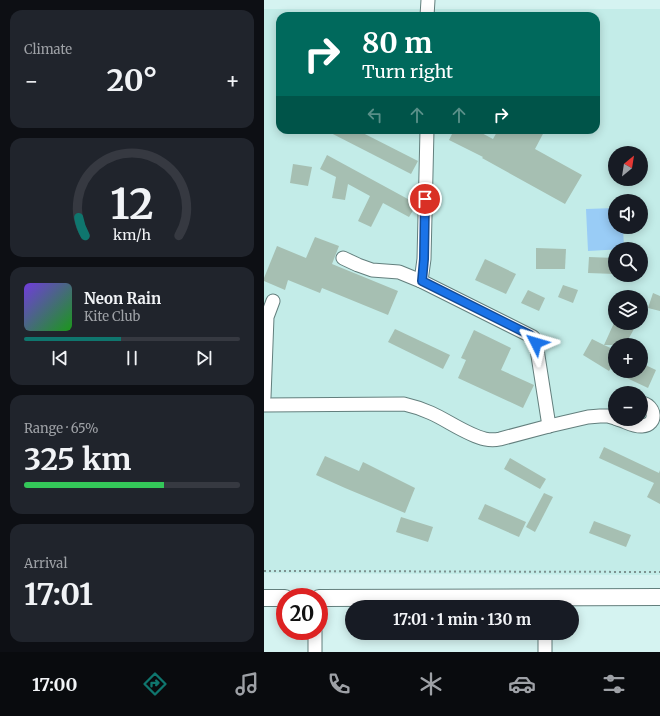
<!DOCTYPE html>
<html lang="en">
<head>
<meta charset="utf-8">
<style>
  :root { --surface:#171b24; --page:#20242c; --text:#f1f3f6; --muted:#9ea1a6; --line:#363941; --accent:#0f766e }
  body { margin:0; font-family:Merriweather,serif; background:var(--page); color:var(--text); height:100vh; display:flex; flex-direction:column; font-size:15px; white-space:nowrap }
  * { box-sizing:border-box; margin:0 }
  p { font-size:13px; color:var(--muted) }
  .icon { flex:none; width:22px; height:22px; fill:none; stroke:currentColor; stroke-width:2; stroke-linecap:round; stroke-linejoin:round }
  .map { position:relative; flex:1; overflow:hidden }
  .sheet { display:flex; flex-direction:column; gap:10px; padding:10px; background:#0d0f14; width:264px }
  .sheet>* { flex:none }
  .guide { position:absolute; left:12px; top:12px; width:324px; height:122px; border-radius:12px; box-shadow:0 2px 10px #0003; background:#00695c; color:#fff; overflow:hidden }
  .needle { width:26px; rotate:30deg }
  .controls { position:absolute; left:344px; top:146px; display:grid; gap:8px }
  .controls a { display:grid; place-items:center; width:40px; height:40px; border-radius:50%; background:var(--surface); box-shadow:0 2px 10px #0003; font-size:20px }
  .speed { position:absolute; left:12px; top:588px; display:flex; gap:8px; font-size:20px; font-weight:700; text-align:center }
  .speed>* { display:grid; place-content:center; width:52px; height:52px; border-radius:50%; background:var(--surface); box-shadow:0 2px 10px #0003; line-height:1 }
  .speed .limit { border:6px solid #d22; background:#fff; color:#111 }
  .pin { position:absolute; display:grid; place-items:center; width:34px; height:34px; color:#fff; margin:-17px; border:2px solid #fff; border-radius:50%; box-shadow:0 1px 4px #0007 }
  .me { position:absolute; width:44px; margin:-22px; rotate:310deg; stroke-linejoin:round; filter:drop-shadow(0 0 3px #0008) }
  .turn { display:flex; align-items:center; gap:14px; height:84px; padding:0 20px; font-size:18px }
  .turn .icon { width:52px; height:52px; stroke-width:2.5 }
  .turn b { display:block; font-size:28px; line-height:34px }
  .lanes { display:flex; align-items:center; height:38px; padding:0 20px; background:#0003; justify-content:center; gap:20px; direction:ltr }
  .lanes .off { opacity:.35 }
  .big { font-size:30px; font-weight:700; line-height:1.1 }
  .sheet .tile { flex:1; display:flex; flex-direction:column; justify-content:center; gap:6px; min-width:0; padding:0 14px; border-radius:12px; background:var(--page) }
  .sheet .dial { align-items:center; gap:0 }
  .dial svg { height:104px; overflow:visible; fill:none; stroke:var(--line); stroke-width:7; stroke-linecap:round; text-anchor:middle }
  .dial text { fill:var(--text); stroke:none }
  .song { display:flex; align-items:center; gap:12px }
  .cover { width:48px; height:48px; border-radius:6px; background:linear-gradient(135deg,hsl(260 70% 55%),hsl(120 70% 35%)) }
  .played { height:4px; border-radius:2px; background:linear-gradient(90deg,var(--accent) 45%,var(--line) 45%) }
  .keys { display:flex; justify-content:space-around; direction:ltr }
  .heat { display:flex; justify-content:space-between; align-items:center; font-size:22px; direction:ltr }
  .charge { height:6px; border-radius:3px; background:linear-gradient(90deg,#34c759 65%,var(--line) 0) }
  .trip { position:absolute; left:81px; top:600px; width:234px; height:40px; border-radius:20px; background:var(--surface); box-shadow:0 2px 10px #0003; font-weight:700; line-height:40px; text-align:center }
  .dock { display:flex; height:64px; justify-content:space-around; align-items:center; background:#090b0e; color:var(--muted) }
  .dock .icon { width:28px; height:28px }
  .dock .on { color:var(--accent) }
  .dock b { font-size:18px; color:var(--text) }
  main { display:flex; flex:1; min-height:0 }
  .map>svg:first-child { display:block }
</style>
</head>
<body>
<main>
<section class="sheet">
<div class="tile"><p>Climate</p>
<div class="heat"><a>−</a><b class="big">20°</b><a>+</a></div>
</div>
<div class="tile dial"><svg viewBox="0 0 100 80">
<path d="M14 69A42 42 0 1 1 86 69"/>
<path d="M14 69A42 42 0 0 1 9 55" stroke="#0f766e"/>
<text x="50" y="56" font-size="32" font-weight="700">12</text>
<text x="50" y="72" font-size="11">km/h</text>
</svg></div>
<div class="tile">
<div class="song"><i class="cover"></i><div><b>Neon Rain</b><p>Kite Club</p></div></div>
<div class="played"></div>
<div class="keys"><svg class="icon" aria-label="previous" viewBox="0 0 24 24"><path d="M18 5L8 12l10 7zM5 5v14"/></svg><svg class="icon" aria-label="pause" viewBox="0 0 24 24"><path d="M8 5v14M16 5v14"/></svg><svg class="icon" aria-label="next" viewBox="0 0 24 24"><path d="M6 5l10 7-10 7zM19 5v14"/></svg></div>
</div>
<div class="tile"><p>Range · 65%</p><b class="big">325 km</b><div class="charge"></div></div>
<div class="tile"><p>Arrival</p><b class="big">17:01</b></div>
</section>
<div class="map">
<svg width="396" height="652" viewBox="0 0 396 652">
  <rect width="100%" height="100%" fill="#d5f3f1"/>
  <path fill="#c3ece8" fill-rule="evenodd" d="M0,9H396V575L0,573ZM16,16H332V130H16ZM351,153H377V179H351ZM351,201H377V227H351ZM351,249H377V275H351ZM351,297H377V323H351ZM351,345H377V371H351ZM351,393H377V419H351Z"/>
  <path fill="#99ccf6" d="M351,208V227H359L360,249L324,251L322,209Z"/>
  <g fill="#a6bfb2">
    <path d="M61,130H93L154,161L147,174Z"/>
    <path d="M190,130H212L229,139L234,130H281L271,149L318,175L301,204L218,158L219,157L185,140Z"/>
    <path d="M63,155L153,204L145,217L119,203L107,227L94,221L106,196L84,184L81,200L68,198L72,177L56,169Z"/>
    <path d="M29,164L48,167L44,186L26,183Z"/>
    <path d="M51,237L75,246L68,264L134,291L124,315L58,288L56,293L24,280L21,290L0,281V278L13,246L42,258Z"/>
    <path d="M272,248L302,249L301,269H272Z"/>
    <path d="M325,257L351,258V274L324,273Z"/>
    <path d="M221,259L252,274L242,294L211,280Z"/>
    <path d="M299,285L314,290L309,303L294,297Z"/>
    <path d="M264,290L281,298L275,311L257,303Z"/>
    <path d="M389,293L396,296V311L384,308Z"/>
    <path d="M350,323H357L370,329L361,345H340L351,350V361L345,371L319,355L328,339L340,345Z"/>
    <path d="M131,329L186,355L179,369L124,342Z"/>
    <path d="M210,330L247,348L237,370L270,385L259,408L194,378L202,360L197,358Z"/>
    <path d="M377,363L392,370L384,388L348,371H377Z"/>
    <path d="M340,447L395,473L396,470V504L383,497L390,483L335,458Z"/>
    <path d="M61,456L95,471L99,462L151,488L141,513L81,488L52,475Z"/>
    <path d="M246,458L282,479L276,489L240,469Z"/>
    <path d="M280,493L289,497L271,532L262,527Z"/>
    <path d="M221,504L262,522L255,537L214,519Z"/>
    <path d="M137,517L169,527L164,542L132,532Z"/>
    <path d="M330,521L367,535L362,547L325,533Z"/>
  </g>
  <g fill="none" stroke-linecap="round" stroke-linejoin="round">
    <g stroke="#637f7d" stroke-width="15">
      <g id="minor">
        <path d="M163,16L164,0"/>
        <path d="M79,258L94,265L108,270L135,272L157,281L269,337L272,343L285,426"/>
        <path d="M157,281L160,259L163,130"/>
        <path d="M0,397L3,317L9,301"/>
        <path d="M0,405L140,404C149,406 158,409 167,413C183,420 203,435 221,439C226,440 231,440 236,439L285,426L324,417L336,416H344L351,418"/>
        <path d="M353,419C361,421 370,427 378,426C394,425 392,405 377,403"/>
        <path d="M51,631V652"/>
        <path d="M281,633V652"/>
      </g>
    </g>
    <g stroke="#637f7d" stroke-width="18">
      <g id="major">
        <path d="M0,598H21"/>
        <path d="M55,598L396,597"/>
      </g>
    </g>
    <path stroke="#7c9290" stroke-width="2" stroke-dasharray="2 3" stroke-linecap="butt" d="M0,571L396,572"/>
    <use href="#minor" stroke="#fff" stroke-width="13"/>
    <use href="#major" stroke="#fff" stroke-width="16"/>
  </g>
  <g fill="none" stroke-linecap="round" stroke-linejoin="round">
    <g stroke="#114b97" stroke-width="10">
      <path id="route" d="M161,199L160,259L158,281L266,335L270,339L272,343"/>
    </g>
    <use href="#route" stroke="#1a73e8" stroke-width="7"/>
  </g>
</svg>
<div class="controls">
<a><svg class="needle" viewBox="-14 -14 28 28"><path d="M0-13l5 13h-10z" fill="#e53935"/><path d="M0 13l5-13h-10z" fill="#9ea1a6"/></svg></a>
<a><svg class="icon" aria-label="sound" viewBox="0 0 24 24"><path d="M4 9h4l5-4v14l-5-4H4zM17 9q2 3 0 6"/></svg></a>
<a><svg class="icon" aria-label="search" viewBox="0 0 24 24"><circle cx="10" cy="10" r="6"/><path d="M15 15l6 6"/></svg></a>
<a><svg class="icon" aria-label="layers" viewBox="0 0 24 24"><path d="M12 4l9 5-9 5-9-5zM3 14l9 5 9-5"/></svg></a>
<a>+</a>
<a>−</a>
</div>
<div class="speed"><div class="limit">20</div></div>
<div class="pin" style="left:161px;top:199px;background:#d93025"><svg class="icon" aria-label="arrive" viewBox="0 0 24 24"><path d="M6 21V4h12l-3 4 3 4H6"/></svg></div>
<svg class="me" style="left:272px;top:343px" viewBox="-20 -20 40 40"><path d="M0-17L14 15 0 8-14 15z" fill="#1a73e8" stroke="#fff" stroke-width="4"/></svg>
<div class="trip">17:01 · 1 min · 130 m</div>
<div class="guide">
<div class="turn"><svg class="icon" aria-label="right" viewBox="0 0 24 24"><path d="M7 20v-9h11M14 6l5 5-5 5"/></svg><div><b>80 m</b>Turn right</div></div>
<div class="lanes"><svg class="icon off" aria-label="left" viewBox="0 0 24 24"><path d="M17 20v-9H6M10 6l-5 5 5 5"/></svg><svg class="icon off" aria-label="ahead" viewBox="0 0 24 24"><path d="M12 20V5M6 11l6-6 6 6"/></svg><svg class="icon off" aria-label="ahead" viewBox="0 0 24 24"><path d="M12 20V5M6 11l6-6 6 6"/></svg><svg class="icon" aria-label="right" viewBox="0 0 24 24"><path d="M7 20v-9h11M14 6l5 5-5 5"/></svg></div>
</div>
</div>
</main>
<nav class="dock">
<b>17:00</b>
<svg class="icon on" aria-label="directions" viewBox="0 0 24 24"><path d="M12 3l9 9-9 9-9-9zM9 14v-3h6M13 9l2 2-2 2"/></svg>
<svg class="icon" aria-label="music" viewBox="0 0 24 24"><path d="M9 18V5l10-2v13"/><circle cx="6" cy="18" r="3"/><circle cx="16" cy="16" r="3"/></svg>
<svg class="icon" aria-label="phone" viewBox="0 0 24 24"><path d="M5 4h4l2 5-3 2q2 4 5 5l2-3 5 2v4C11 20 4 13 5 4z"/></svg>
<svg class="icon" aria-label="climate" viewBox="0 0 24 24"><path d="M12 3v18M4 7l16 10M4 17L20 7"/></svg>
<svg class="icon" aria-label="car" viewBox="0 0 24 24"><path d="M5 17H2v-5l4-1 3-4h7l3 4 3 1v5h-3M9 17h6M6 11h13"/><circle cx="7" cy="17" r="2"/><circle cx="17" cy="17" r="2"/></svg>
<svg class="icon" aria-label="filters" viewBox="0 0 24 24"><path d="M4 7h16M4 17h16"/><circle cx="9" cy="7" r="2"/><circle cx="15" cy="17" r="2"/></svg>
</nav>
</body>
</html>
